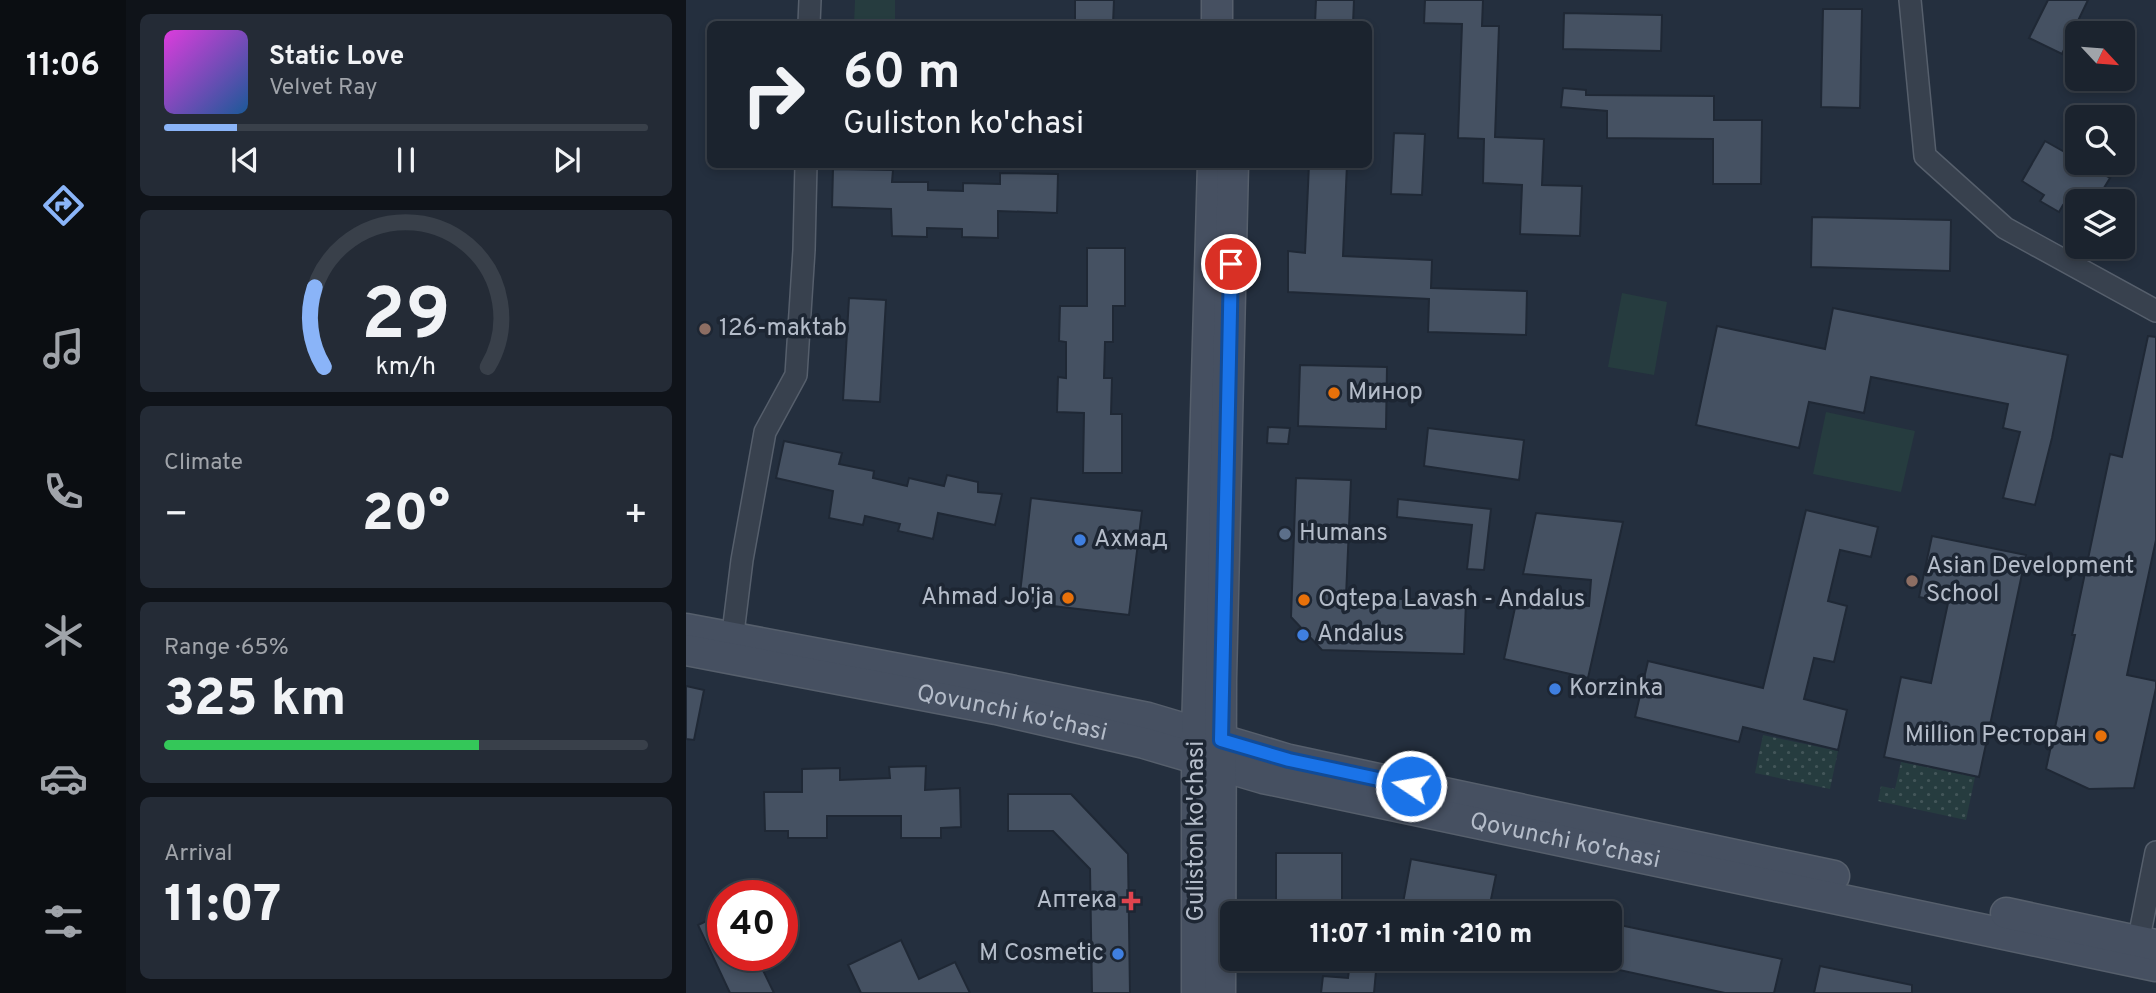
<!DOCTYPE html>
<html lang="en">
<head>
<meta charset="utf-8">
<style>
  :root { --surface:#1b232e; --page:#242b36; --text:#f1f3f6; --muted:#a0a4aa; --line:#39404a; --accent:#8ab4f8 }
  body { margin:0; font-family:Overpass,sans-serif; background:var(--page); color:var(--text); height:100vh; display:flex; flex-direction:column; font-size:26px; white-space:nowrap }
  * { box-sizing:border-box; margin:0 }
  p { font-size:23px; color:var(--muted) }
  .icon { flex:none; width:38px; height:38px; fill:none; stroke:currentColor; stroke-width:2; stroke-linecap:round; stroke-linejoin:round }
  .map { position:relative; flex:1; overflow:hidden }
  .side { display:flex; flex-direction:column; gap:14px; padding:14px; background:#0f1319; width:560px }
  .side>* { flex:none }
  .banner { position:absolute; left:21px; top:21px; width:665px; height:147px; border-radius:10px; box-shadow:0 4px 10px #0003,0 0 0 2px var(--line); background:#1b232e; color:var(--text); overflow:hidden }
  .needle { width:46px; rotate:116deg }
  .controls { position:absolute; left:1379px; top:21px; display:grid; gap:14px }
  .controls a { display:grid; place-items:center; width:70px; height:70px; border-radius:10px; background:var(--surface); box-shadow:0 4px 10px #0003,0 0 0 2px var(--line); font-size:35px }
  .speed { position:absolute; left:21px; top:880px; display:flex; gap:14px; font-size:35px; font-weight:700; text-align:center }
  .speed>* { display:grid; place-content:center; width:91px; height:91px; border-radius:50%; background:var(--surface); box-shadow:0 4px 10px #0003,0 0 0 2px var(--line); line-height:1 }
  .speed .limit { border:10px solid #d22; background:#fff; color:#111 }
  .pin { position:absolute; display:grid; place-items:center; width:60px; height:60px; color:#fff; margin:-30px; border:4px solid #fff; border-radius:50%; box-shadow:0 2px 7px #0007 }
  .me { position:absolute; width:77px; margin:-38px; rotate:282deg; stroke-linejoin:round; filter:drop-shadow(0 0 5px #0008) }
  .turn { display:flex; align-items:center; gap:24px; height:147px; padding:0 21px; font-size:32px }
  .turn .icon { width:91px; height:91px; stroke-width:2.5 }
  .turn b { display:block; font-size:49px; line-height:60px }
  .big { font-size:52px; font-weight:800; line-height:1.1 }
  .side .card { flex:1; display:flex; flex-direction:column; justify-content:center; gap:10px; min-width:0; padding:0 24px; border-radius:10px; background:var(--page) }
  .side .dial { align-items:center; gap:0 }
  .dial svg { height:182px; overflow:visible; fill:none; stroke:var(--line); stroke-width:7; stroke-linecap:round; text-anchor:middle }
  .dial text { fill:var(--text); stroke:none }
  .song { display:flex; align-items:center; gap:21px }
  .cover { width:84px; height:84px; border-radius:10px; background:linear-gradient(135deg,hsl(300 70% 55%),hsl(210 70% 35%)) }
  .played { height:7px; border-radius:4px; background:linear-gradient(90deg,var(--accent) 15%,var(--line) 15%) }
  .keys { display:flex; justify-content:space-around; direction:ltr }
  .heat { display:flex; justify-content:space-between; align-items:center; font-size:38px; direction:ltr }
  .charge { height:10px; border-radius:5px; background:linear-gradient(90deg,#34c759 65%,var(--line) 0) }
  .trip { position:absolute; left:534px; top:901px; width:402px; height:70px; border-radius:10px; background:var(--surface); box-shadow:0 4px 10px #0003,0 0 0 2px var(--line); font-weight:800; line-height:70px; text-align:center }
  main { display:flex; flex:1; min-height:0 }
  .dock { display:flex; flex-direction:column; width:126px; justify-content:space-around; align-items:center; background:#0b0e12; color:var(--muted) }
  .dock .icon { width:49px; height:49px }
  .dock .active { color:var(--accent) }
  .dock b { font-size:32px; color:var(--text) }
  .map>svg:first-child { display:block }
</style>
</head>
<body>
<main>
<nav class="dock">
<b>11:06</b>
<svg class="icon active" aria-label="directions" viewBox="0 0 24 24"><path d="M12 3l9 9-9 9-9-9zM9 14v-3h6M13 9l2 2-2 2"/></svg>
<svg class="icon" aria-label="music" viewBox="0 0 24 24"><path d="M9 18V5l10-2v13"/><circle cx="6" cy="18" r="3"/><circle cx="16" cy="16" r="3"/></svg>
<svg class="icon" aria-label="phone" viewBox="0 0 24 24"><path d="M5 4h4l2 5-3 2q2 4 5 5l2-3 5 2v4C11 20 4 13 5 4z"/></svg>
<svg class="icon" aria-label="climate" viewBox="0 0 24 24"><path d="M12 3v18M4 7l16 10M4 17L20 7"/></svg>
<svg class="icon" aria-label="car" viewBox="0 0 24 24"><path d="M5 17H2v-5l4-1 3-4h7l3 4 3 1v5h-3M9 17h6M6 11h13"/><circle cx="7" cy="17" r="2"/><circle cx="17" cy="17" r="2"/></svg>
<svg class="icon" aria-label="filters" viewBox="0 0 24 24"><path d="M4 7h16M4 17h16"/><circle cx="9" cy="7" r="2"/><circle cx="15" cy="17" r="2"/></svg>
</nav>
<section class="side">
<div class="card">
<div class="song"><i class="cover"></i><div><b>Static Love</b><p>Velvet Ray</p></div></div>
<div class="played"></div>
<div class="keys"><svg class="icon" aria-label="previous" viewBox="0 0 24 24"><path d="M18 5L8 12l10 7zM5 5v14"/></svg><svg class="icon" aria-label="pause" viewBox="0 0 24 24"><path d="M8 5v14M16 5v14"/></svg><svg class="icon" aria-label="next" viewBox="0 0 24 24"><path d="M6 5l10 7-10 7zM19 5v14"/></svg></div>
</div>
<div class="card dial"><svg viewBox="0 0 100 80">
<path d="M14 69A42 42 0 1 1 86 69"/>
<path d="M14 69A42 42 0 0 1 10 34" stroke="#8ab4f8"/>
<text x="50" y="56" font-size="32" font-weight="700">29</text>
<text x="50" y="72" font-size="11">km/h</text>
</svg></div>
<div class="card"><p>Climate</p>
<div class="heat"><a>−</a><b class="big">20°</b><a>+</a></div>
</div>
<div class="card"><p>Range · 65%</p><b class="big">325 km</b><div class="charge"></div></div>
<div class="card"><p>Arrival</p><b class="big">11:07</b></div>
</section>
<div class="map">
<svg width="1470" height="993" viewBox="0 0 1470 993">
  <defs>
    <pattern id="grass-dots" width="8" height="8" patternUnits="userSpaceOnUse" patternTransform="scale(1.75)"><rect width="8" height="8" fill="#263c3f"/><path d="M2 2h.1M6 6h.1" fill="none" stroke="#435659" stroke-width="1.8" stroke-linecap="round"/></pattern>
  </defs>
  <rect width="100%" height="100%" fill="#242f3e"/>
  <g fill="url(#grass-dots)">
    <path d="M1077,735L1152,751L1144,789L1069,773Z"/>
    <path d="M1215,762L1289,777L1280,820L1192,801L1195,786L1209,789Z"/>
  </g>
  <g fill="#263c3f">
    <path d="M169,0H209V24H168Z"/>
    <path d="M936,293L981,302L968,375L922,367Z"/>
    <path d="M1140,412L1229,431L1215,492L1127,474Z"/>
  </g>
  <g fill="#455162" stroke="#1f2835" stroke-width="2">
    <path d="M389,0H428L427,24H389Z"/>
    <path d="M630,0H668L667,24H629Z"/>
    <path d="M739,0H797L796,26H813L809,137L858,139L856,185L896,186L894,236L834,234L836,185L797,183L798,139L772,138L776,24L738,23Z"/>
    <path d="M1362,0H1402L1376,54L1343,38Z"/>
    <path d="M1137,9H1176L1174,108L1135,107Z"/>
    <path d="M878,13L976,15L975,51L877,49Z"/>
    <path d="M877,88L900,90V95L1028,96V120H1076L1075,184H1027V139L921,138V111L875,107Z"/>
    <path d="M708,133L739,134L736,195L705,194Z"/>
    <path d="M1359,141L1391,159V163H1397L1424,178L1410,201H1391V213L1377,205L1373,212L1354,201L1358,195L1336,181Z"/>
    <path d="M623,164H661L657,256L746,260L745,288L841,291L840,335L742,332L743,299L602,292V251L619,253Z"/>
    <path d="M147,169L207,170L206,182H242V190L277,191V183L314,184V173L372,174L371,213L312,211V238L276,237V229L241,228V237L206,236L205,209L146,207Z"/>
    <path d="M1126,217L1265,220L1264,271L1125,267Z"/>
    <path d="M401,248H439V306H427V342H419L418,378H426L425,414H436V473H397L398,413L371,412L372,377L380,378V342L373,341L374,306H401Z"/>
    <path d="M163,298L200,300L194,402L157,400Z"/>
    <path d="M1147,308L1382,355L1366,438L1349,505L1317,498L1334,432L1317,428L1322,404L1185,377L1178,413L1123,402L1113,448L1010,425L1031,326L1139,349Z"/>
    <path d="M1462,336L1470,337V540L1441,675L1470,681V688L1448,788L1403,789L1360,769L1389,635H1386L1424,454L1436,457Z"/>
    <path d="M614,365L701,367L700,429L612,426Z"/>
    <path d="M582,427L604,428L602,444L581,443Z"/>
    <path d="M742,428L838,440L833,480L738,466Z"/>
    <path d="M98,441L156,453L153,464L188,471L187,478L221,486L223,478L258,486L261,475L292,482V492L316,494L309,525L252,513L247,539L212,531L214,524L179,516L177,525L143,518L147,491L90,478Z"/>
    <path d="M610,478L665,480L660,597L780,601L778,654L636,650L605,617Z"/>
    <path d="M345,498L456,511L443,615L333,602Z"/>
    <path d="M712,499L805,509L798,570L781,569L786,525L711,517Z"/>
    <path d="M1120,510L1192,527L1185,557L1154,550L1142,601L1161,606L1148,662L1128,658L1118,699L1161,710L1152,750L1057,727L1053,742L949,717L962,661L1077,688Z"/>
    <path d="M850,513L937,522L902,678L818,659L830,603L903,606L905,580L837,574Z"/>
    <path d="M1246,536L1340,555L1293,777L1198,757L1215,677L1245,683L1262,603L1233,597Z"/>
    <path d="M0,686L18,690L8,740L0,739Z"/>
    <path d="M240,766L239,790L274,788L275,827L255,828V838H215V816H141V838H102V831H79L78,792H116V769L154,768V780L204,778L203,767Z"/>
    <path d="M322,794H385L442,854L444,993H406L404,869L367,831H322Z"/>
    <rect x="590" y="853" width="66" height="61"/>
    <path d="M725,859L810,875L802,914H715Z"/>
    <path d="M37,913V956H70L88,993H44L12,925Z"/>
    <path d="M924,923L1096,959L1088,993H1039L924,968Z"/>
    <path d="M215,940L233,979L269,962L284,993H175L162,965Z"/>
    <path d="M1134,966L1226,985V993H1128Z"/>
    <path d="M663,970L690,971L688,993H635L637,976L662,978Z"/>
  </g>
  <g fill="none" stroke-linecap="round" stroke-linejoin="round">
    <g stroke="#565f6c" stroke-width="24">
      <g id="street">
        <path d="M1224,0L1239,156L1319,228L1470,311"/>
        <path d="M123,24L124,0"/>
        <path d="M45,649L56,560L79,432L110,375L118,250L120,164"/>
        <path d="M1450,953L1470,852"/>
      </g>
    </g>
    <g stroke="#565f6c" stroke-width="33">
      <g id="secondary">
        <path d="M531,24V0"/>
        <path d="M0,629L314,688L462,718L603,760L1148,876"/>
        <path id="s1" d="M0,650L310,709L458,743L577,778L1470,966"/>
        <path d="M1320,913L1470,945"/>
        <path d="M511,993V733L527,164"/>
        <path d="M534,993L535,680L547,164"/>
      </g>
    </g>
    <use href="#street" stroke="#38414e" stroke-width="21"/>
    <use href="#secondary" stroke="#465061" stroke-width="30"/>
  </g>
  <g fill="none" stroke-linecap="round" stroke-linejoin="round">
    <g stroke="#114b97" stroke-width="18">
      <path id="route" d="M545,264L535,740L603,760L725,786"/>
    </g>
    <use href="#route" stroke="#1a73e8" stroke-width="12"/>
  </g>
  <g fill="#8d6e63" stroke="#1d2633" stroke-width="2.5">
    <circle cx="19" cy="329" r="7"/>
    <circle cx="1226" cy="581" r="7"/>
  </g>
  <g fill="#e8710a" stroke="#1d2633" stroke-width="2.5">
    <circle cx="648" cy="393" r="7"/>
    <circle cx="382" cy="598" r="7"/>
    <circle cx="618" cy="600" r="7"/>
    <circle cx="1415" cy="736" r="7"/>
  </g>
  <circle fill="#5c6f8a" stroke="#1d2633" stroke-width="2.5" cx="599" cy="534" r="7"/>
  <g fill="#3f7fe0" stroke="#1d2633" stroke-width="2.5">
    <circle cx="394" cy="540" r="7"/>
    <circle cx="617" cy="635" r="7"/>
    <circle cx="869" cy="689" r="7"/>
    <circle cx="432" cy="954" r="7"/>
  </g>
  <path fill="#e0444e" stroke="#1d2633" stroke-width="2.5" d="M441.5 890.5h7v7h7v7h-7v7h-7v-7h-7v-7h7z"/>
  <g text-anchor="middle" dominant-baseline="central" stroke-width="7" stroke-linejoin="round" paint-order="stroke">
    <g font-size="24" fill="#b4bcc9" stroke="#1d2633" text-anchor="start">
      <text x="33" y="329">126-maktab</text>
      <text x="662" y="393">Минор</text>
      <text x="613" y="534">Humans</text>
      <text x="408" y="540">Ахмад</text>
      <text x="1240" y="567">Asian Development<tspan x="1240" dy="28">School</tspan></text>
      <text x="368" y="598" text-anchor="end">Ahmad Jo'ja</text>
      <text x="632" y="600">Oqtepa Lavash - Andalus</text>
      <text x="631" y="635">Andalus</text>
      <text x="883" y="689">Korzinka</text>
      <text x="1401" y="736" text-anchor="end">Million Ресторан</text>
      <text x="431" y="901" text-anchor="end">Аптека</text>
      <text x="418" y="954" text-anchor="end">M Cosmetic</text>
    </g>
    <g font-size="24" fill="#b4bcc9" stroke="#1d2633">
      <text stroke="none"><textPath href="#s1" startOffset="332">Qovunchi ko'chasi</textPath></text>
      <text transform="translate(511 831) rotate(-90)">Guliston ko'chasi</text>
      <text stroke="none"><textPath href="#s1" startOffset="900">Qovunchi ko'chasi</textPath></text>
    </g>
  </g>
</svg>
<div class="controls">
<a><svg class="needle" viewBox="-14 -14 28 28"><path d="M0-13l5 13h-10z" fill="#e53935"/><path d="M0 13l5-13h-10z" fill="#a0a4aa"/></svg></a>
<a><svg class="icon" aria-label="search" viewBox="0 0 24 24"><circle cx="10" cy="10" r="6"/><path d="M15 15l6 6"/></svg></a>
<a><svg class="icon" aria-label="layers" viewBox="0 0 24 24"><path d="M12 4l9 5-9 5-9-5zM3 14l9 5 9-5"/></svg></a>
</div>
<div class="speed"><div class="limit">40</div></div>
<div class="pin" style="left:545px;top:264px;background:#d93025"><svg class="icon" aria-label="arrive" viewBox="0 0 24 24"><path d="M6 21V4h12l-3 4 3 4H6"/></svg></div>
<svg class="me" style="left:725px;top:786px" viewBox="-20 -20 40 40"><circle r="17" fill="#1a73e8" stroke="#fff" stroke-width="3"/><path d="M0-11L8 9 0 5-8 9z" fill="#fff"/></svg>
<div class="trip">11:07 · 1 min · 210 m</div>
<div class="banner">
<div class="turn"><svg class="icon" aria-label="right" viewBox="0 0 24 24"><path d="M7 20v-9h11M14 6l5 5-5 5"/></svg><div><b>60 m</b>Guliston ko'chasi</div></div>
</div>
</div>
</main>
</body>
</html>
